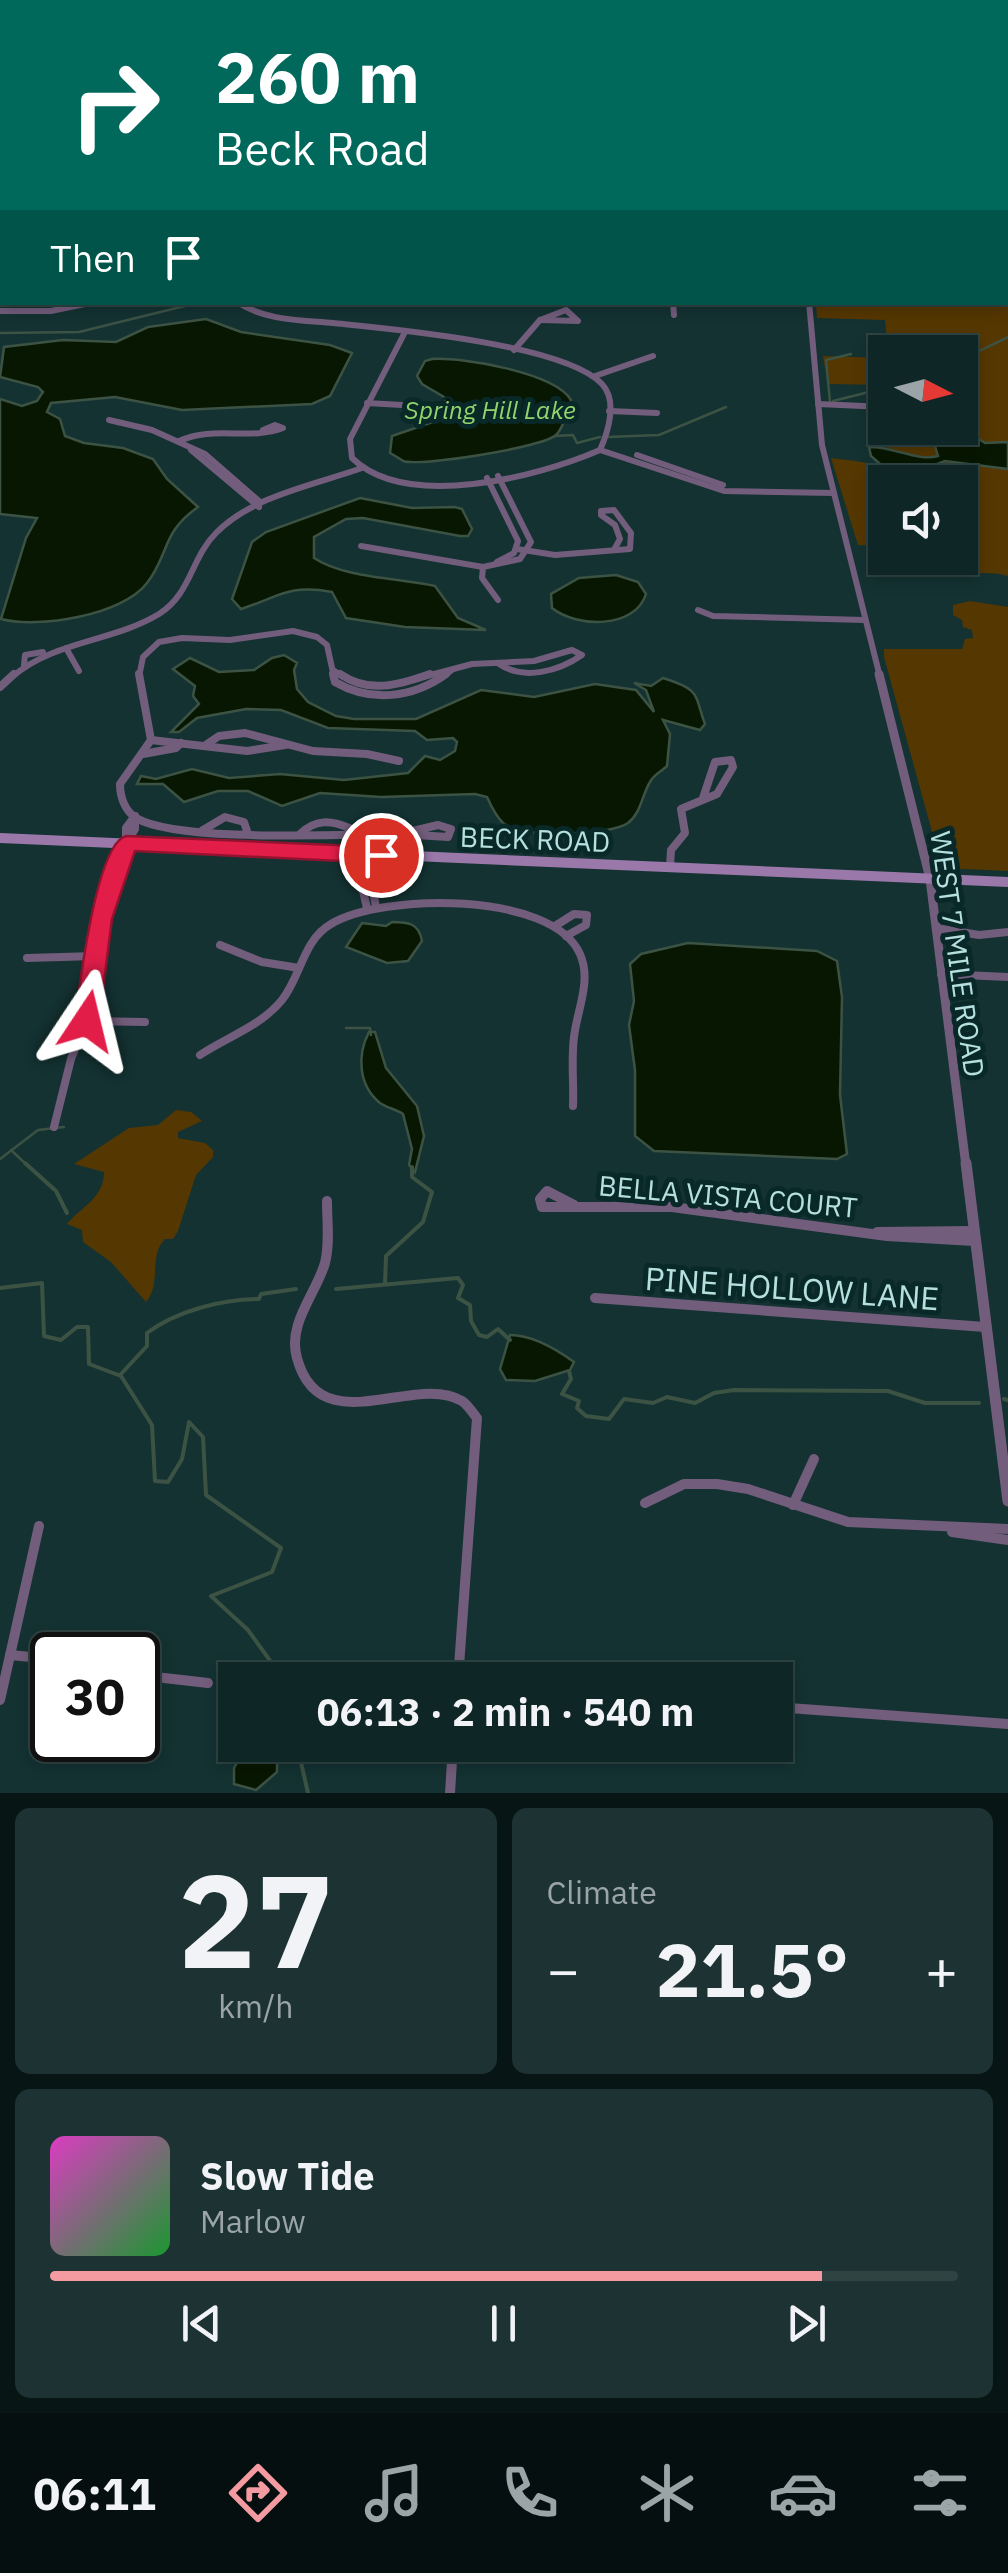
<!DOCTYPE html>
<html lang="en">
<head>
<meta charset="utf-8">
<style>
  :root { --surface:#0f2626; --page:#1d3232; --text:#f1f3f6; --muted:#9ba5a7; --line:#2f4343; --accent:#f49aa1 }
  body { margin:0; font-family:"IBM Plex Sans",sans-serif; background:var(--page); color:var(--text); height:100vh; display:flex; flex-direction:column; font-size:38px; white-space:nowrap }
  * { box-sizing:border-box; margin:0 }
  p { font-size:32px; color:var(--muted) }
  .icon { flex:none; width:55px; height:55px; fill:none; stroke:currentColor; stroke-width:2; stroke-linecap:round; stroke-linejoin:round }
  .map { position:relative; height:1793px; overflow:hidden }
  .sheet { display:flex; flex-direction:column; gap:15px; padding:15px; background:#081515; flex:1 }
  .sheet>* { flex:none }
  .guide { position:absolute; left:0px; top:0px; width:1010px; height:305px; box-shadow:0 5px 15px #0003,0 0 0 2px var(--line); background:#00695c; color:#fff; overflow:hidden }
  .needle { width:65px; rotate:96deg }
  .buttons { position:absolute; left:868px; top:335px; display:grid; gap:20px }
  .buttons a { display:grid; place-items:center; width:110px; height:110px; border-radius:0px; background:var(--surface); box-shadow:0 5px 15px #0003,0 0 0 2px var(--line); font-size:50px }
  .speed { position:absolute; left:30px; top:1632px; display:flex; gap:20px; font-size:50px; font-weight:700; text-align:center }
  .speed>* { display:grid; place-content:center; width:130px; height:130px; border-radius:50%; background:var(--surface); box-shadow:0 5px 15px #0003,0 0 0 2px var(--line); line-height:1 }
  .speed .limit { border:5px solid #111; border-radius:15px; background:#fff; color:#111 }
  .pin { position:absolute; display:grid; place-items:center; width:85px; height:85px; color:#fff; margin:-42px; border:5px solid #fff; border-radius:50%; box-shadow:0 2px 10px #0007 }
  .me { position:absolute; width:110px; margin:-55px; rotate:10deg; stroke-linejoin:round; filter:drop-shadow(0 0 8px #0008) }
  .turn { display:flex; align-items:center; gap:35px; height:210px; padding:0 50px; font-size:45px }
  .turn .icon { width:130px; height:130px; stroke-width:2.5 }
  .turn b { display:block; font-size:70px; line-height:85px }
  .then { display:flex; align-items:center; height:95px; padding:0 50px; background:#0003; gap:20px; font-size:38px }
  .big { font-size:75px; font-weight:700; line-height:1.1 }
  .sheet .card { flex:1; display:flex; flex-direction:column; justify-content:center; gap:15px; min-width:0; padding:0 35px; border-radius:15px; background:var(--page) }
  .sheet .dial { align-items:center; gap:0 }
  .dial b { font-size:130px; line-height:1 }
  .song { display:flex; align-items:center; gap:30px }
  .cover { width:120px; height:120px; border-radius:15px; background:linear-gradient(135deg,hsl(310 70% 55%),hsl(130 70% 35%)) }
  .played { height:10px; border-radius:5px; background:linear-gradient(90deg,var(--accent) 85%,var(--line) 85%) }
  .keys { display:flex; justify-content:space-around; direction:ltr }
  .heat { display:flex; justify-content:space-between; align-items:center; font-size:55px; direction:ltr }
  .sheet .tiles { flex:1; display:grid; gap:15px; grid-template-columns:1fr 1fr }
  .card:last-child { grid-column:span 2 }
  .trip { position:absolute; left:218px; top:1662px; width:575px; height:100px; border-radius:0px; background:var(--surface); box-shadow:0 5px 15px #0003,0 0 0 2px var(--line); font-weight:700; line-height:100px; text-align:center }
  .dock { display:flex; height:160px; justify-content:space-around; align-items:center; background:#060f0f; color:var(--muted) }
  .dock .icon { width:70px; height:70px }
  .dock .active { color:var(--accent) }
  .dock b { font-size:45px; color:var(--text) }
  .map>svg:first-child { display:block }
</style>
</head>
<body>
<div class="map">
<svg width="1008" height="1793" viewBox="0 0 1008 1793">
  <rect width="100%" height="100%" fill="#143232"/>
  <g fill="#553701">
    <path d="M1008,200V576C989,570 966,575 945,573L939,561L960,558L965,550L960,547V482H885V546L858,545L831,458C845,460 875,462 886,469L887,447H881L874,410L885,409V428H960V352H888L885,320L817,318L816,303L1008,302Z"/>
    <path d="M823,356L885,358V385L828,384Z"/>
    <path d="M970,601L1008,607V871L942,868L884,657V649H962L965,639L973,638L972,630L963,627L962,620L953,615V605Z"/>
    <path d="M176,1110L191,1112L202,1121L178,1132V1138L205,1143L213,1150V1157L196,1175L178,1231L173,1239H165C148,1256 162,1284 146,1302L111,1262L83,1242L82,1230L67,1224C81,1207 104,1198 104,1172L74,1164L129,1128L158,1125Z"/>
  </g>
  <g fill="#081701" stroke="#3c5344" stroke-width="2.5">
    <path d="M206,319L241,332L330,345L352,353L330,396L312,404L182,410L115,397L51,403L47,412L60,419L65,436L84,443L123,448L153,459L167,479L198,507C161,533 170,553 147,583C123,615 38,629 1,619L26,538L37,518L0,514V399L22,406L37,401L43,392L38,387L0,377L4,347L63,340L116,342L148,327Z"/>
    <path d="M432,359C464,357 555,373 571,400C568,410 564,427 556,435C544,447 420,467 403,461C402,460 392,454 390,453L392,436L436,421L445,410L444,397L422,384L417,376L425,361Z"/>
    <path d="M903,428L969,432L985,443L1008,442V469L945,461L921,470H887L871,456L869,447C892,446 918,462 938,456L935,446L917,433L905,435L900,430Z"/>
    <path d="M360,498L412,508L455,507L462,509L472,529L468,536H460L363,518L346,519L314,537V558C344,578 398,578 435,586L458,618L486,630L405,627L346,618L332,592C288,584 279,597 241,609L232,599L252,542L266,532Z"/>
    <path d="M616,575L638,582L646,594C635,629 577,628 552,608L551,594L579,578Z"/>
    <path d="M284,655L297,663L294,670L297,689L308,702L336,716L354,719H416L481,690L534,697L595,684L636,690L654,712L646,690L634,683L651,686L663,678C702,690 694,695 705,724L700,730L663,720L670,734L667,766C661,772 654,774 650,782C642,795 641,813 628,823C610,836 521,838 503,823C497,817 491,806 487,797L475,794L381,797L320,793L282,806L248,791H218L184,802L163,784H137L141,776L156,779L192,769L229,778L280,774L344,780L408,773L425,756L440,760L455,751L457,742L453,738L427,740L415,731L328,728L281,710L246,709L197,718L179,732H171L199,704L193,696L195,686L173,669L190,658L219,672L254,670L272,658Z"/>
    <path d="M392,922C408,922 419,923 422,941L408,961L387,963L346,947L362,923L386,926Z"/>
    <path d="M688,943L817,951L837,961L842,997L840,1095L847,1154L837,1159L654,1151L635,1136V1070L629,1025L634,1001L630,964L641,954Z"/>
    <path d="M369,1032H375L386,1068L417,1106L424,1136L415,1172L409,1165L412,1149L403,1114C396,1109 387,1108 380,1103C358,1085 357,1055 369,1032Z"/>
    <path d="M510,1335C532,1335 556,1349 574,1362L570,1370L535,1381L506,1380L500,1369Z"/>
    <path d="M247,1745H277V1772L256,1790L234,1784V1768Z"/>
  </g>
  <g fill="none" stroke-linecap="round" stroke-linejoin="round">
    <g stroke="#3c5344" stroke-width="2.5">
      <path d="M270,0L277,2"/>
      <path d="M595,0H600"/>
      <path d="M582,2L587,0"/>
      <path d="M0,333L79,332L201,302"/>
      <path d="M960,379L978,370L975,353L1008,337"/>
      <path d="M833,401L885,388"/>
      <path d="M830,402L826,360L851,354"/>
      <path d="M555,436L573,435L577,443L600,437"/>
      <path d="M608,437L659,435L726,407"/>
      <path d="M346,1028H370L371,1035"/>
      <path d="M11,1150L28,1166"/>
      <path d="M0,1159L38,1130L64,1127"/>
    </g>
    <g stroke="#3c5344" stroke-width="4">
      <path d="M25,1163L56,1191L67,1213"/>
      <path d="M385,1284L386,1256L423,1222L432,1192L412,1177V1167"/>
      <path d="M0,1288L42,1283L44,1336L61,1340L77,1327H88L89,1364L121,1376L152,1425L155,1481L168,1482L182,1459L189,1422L203,1437L206,1495L281,1548L272,1572L211,1596L248,1630L284,1680"/>
      <path d="M336,1289L458,1278L463,1285L458,1298L470,1305L471,1321L479,1335L487,1337L498,1329L510,1340"/>
      <path d="M569,1371L571,1379L562,1394L579,1401L577,1408L586,1416L609,1419L624,1399L653,1403L667,1397L695,1403L714,1393L734,1390L888,1391L925,1403H979"/>
      <path d="M121,1374L147,1346V1333C176,1311 223,1299 259,1299L261,1294L296,1289"/>
      <path d="M1004,1399L1008,1400"/>
      <path d="M297,1745L308,1793"/>
    </g>
    <path stroke="#735d7c" stroke-width="5" d="M349,1H355"/>
    <g stroke="#735d7c" stroke-width="6">
      <path d="M237,302C267,321 299,320 333,323C391,329 564,344 602,384C618,401 608,432 600,450"/>
      <path d="M673,302L674,315"/>
      <path d="M566,310L578,321L540,320Z"/>
      <path d="M0,311H51L94,302"/>
      <path d="M404,334L350,439L352,458C406,511 538,477 600,450"/>
      <path d="M514,350L540,320"/>
      <path d="M595,376L653,356"/>
      <path d="M367,403L402,405"/>
      <path d="M818,404L885,407"/>
      <path d="M609,411L657,413"/>
      <path d="M109,420L152,430L205,454L259,501V507"/>
      <path d="M179,441C214,425 249,441 283,428L275,425L263,430"/>
      <path d="M191,450L259,507"/>
      <path d="M600,450L724,491L834,493"/>
      <path d="M637,455L723,485"/>
      <path d="M487,478L518,541L514,553L497,562"/>
      <path d="M361,546L483,567L520,559L531,542L498,476"/>
      <path d="M517,549L555,555L630,549L631,533L614,510L601,511V515L615,525L620,539L615,548"/>
      <path d="M483,567L482,578L498,600"/>
      <path d="M698,610L713,616L864,620"/>
      <path d="M66,648L79,671"/>
      <path d="M24,665L25,655L43,652"/>
      <path d="M333,670L343,677"/>
      <path d="M12,677C53,641 113,642 159,614C191,594 191,558 216,533C252,496 314,485 362,468"/>
      <path d="M139,677L143,657L159,642L182,638L230,640L293,631L317,637L327,645L334,677"/>
      <path d="M423,677L472,664L534,661L572,650L582,655C559,671 524,681 499,664"/>
      <path d="M443,677L452,670"/>
    </g>
    <g stroke="#735d7c" stroke-width="8">
      <path d="M139,674L151,740"/>
      <path d="M333,674L335,682C371,703 413,698 446,674"/>
      <path d="M340,674C369,694 399,685 430,674"/>
      <path d="M0,687L14,674"/>
      <path d="M151,740L120,784C120,797 125,811 136,818C179,843 345,834 400,834"/>
      <path d="M151,740L247,751L285,745"/>
      <path d="M207,744L219,736L245,733L313,751L367,754L399,761"/>
      <path d="M143,754L176,748L181,743"/>
      <path d="M438,825L451,829L448,837L400,834Z"/>
      <path d="M203,830L225,817L244,822L247,831"/>
      <path d="M300,834C315,819 331,820 349,828L352,834"/>
      <path d="M126,843L135,829V816"/>
      <path d="M670,867L671,850L685,833L681,809L717,794L733,767L731,760L715,762L703,798"/>
      <path d="M376,907L373,891L386,834"/>
      <path d="M367,908L363,891L375,834"/>
      <path d="M555,926L574,914L587,915L586,925L566,936"/>
      <path d="M936,928L979,935L1008,932"/>
      <path d="M220,945L262,962L299,968"/>
      <path d="M27,958L95,956"/>
      <path d="M941,974L1008,977"/>
      <path d="M87,1021L145,1022"/>
      <path d="M200,1055C227,1037 261,1026 282,1000C301,976 303,940 331,924C382,893 552,891 580,954C592,981 577,1010 574,1037C571,1060 574,1083 573,1106"/>
      <path d="M54,1127L71,1059L90,1012L100,919L126,843V828L135,816"/>
    </g>
    <g stroke="#735d7c" stroke-width="10">
      <path d="M327,1201C327,1222 330,1243 325,1263C316,1294 287,1324 297,1358C320,1444 415,1372 462,1401C467,1404 473,1413 477,1418L458,1680"/>
      <path d="M574,1205L547,1191L540,1199L542,1207H672L887,1236L974,1241"/>
      <path d="M877,1232L973,1231"/>
      <path d="M595,1298L985,1327"/>
      <path d="M645,1503L684,1484H717L748,1489L848,1522L1008,1529"/>
      <path d="M793,1505L814,1459"/>
      <path d="M952,1532L1008,1540"/>
      <path d="M10,1655L52,1659"/>
      <path d="M138,1675L208,1683"/>
      <path d="M0,1700L39,1526"/>
      <path d="M775,1707L1008,1724"/>
      <path d="M450,1793L453,1745"/>
    </g>
    <path stroke="#735d7c" stroke-width="6" d="M809,302L822,445L880,677"/>
    <path stroke="#735d7c" stroke-width="9" d="M879,674L930,879L966,1166"/>
    <path stroke="#735d7c" stroke-width="11" d="M966,1163L1008,1501"/>
    <path stroke="#9a78aa" stroke-width="10" d="M0,838L1008,882"/>
  </g>
  <path fill="#e11d48" stroke="#92132f" stroke-width="2.5" d="M126,836L381,847L392,855L381,863L135,851L112,919L99,1021L96,1027H78L75,1021C79,989 96,844 126,836Z"/>
  <g text-anchor="middle" dominant-baseline="central" stroke-width="10" stroke-linejoin="round" paint-order="stroke">
    <g font-size="25" font-style="italic" fill="#92d46c" stroke="#092828">
      <text x="490" y="409">Spring Hill Lake</text>
    </g>
    <g font-size="28" fill="#b6e0df" stroke="#092828">
      <text transform="translate(535 839) rotate(2)">BECK ROAD</text>
      <text transform="translate(958 954) rotate(82)">WEST 7 MILE ROAD</text>
      <text transform="translate(728 1196) rotate(5)">BELLA VISTA COURT</text>
    </g>
    <g font-size="32" fill="#b6e0df" stroke="#092828">
      <text transform="translate(792 1288) rotate(4)">PINE HOLLOW LANE</text>
    </g>
  </g>
</svg>
<div class="buttons">
<a><svg class="needle" viewBox="-14 -14 28 28"><path d="M0-13l5 13h-10z" fill="#e53935"/><path d="M0 13l5-13h-10z" fill="#9ba5a7"/></svg></a>
<a><svg class="icon" aria-label="sound" viewBox="0 0 24 24"><path d="M4 9h4l5-4v14l-5-4H4zM17 9q2 3 0 6"/></svg></a>
</div>
<div class="speed"><div class="limit">30</div></div>
<div class="pin" style="left:381px;top:855px;background:#d93025"><svg class="icon" aria-label="arrive" viewBox="0 0 24 24"><path d="M6 21V4h12l-3 4 3 4H6"/></svg></div>
<svg class="me" style="left:87px;top:1021px" viewBox="-20 -20 40 40"><path d="M0-17L14 15 0 8-14 15z" fill="#e11d48" stroke="#fff" stroke-width="4"/></svg>
<div class="trip">06:13 · 2 min · 540 m</div>
<div class="guide">
<div class="turn"><svg class="icon" aria-label="right" viewBox="0 0 24 24"><path d="M7 20v-9h11M14 6l5 5-5 5"/></svg><div><b>260 m</b>Beck Road</div></div>
<div class="then">Then<svg class="icon" aria-label="arrive" viewBox="0 0 24 24"><path d="M6 21V4h12l-3 4 3 4H6"/></svg></div>
</div>
</div>
<section class="sheet">
<div class="tiles">
<div class="card dial"><b>27</b><p>km/h</p></div>
<div class="card"><p>Climate</p>
<div class="heat"><a>−</a><b class="big">21.5°</b><a>+</a></div>
</div>
<div class="card">
<div class="song"><i class="cover"></i><div><b>Slow Tide</b><p>Marlow</p></div></div>
<div class="played"></div>
<div class="keys"><svg class="icon" aria-label="previous" viewBox="0 0 24 24"><path d="M18 5L8 12l10 7zM5 5v14"/></svg><svg class="icon" aria-label="pause" viewBox="0 0 24 24"><path d="M8 5v14M16 5v14"/></svg><svg class="icon" aria-label="next" viewBox="0 0 24 24"><path d="M6 5l10 7-10 7zM19 5v14"/></svg></div>
</div>
</div>
</section>
<nav class="dock">
<b>06:11</b>
<svg class="icon active" aria-label="directions" viewBox="0 0 24 24"><path d="M12 3l9 9-9 9-9-9zM9 14v-3h6M13 9l2 2-2 2"/></svg>
<svg class="icon" aria-label="music" viewBox="0 0 24 24"><path d="M9 18V5l10-2v13"/><circle cx="6" cy="18" r="3"/><circle cx="16" cy="16" r="3"/></svg>
<svg class="icon" aria-label="phone" viewBox="0 0 24 24"><path d="M5 4h4l2 5-3 2q2 4 5 5l2-3 5 2v4C11 20 4 13 5 4z"/></svg>
<svg class="icon" aria-label="climate" viewBox="0 0 24 24"><path d="M12 3v18M4 7l16 10M4 17L20 7"/></svg>
<svg class="icon" aria-label="car" viewBox="0 0 24 24"><path d="M5 17H2v-5l4-1 3-4h7l3 4 3 1v5h-3M9 17h6M6 11h13"/><circle cx="7" cy="17" r="2"/><circle cx="17" cy="17" r="2"/></svg>
<svg class="icon" aria-label="filters" viewBox="0 0 24 24"><path d="M4 7h16M4 17h16"/><circle cx="9" cy="7" r="2"/><circle cx="15" cy="17" r="2"/></svg>
</nav>
</body>
</html>
